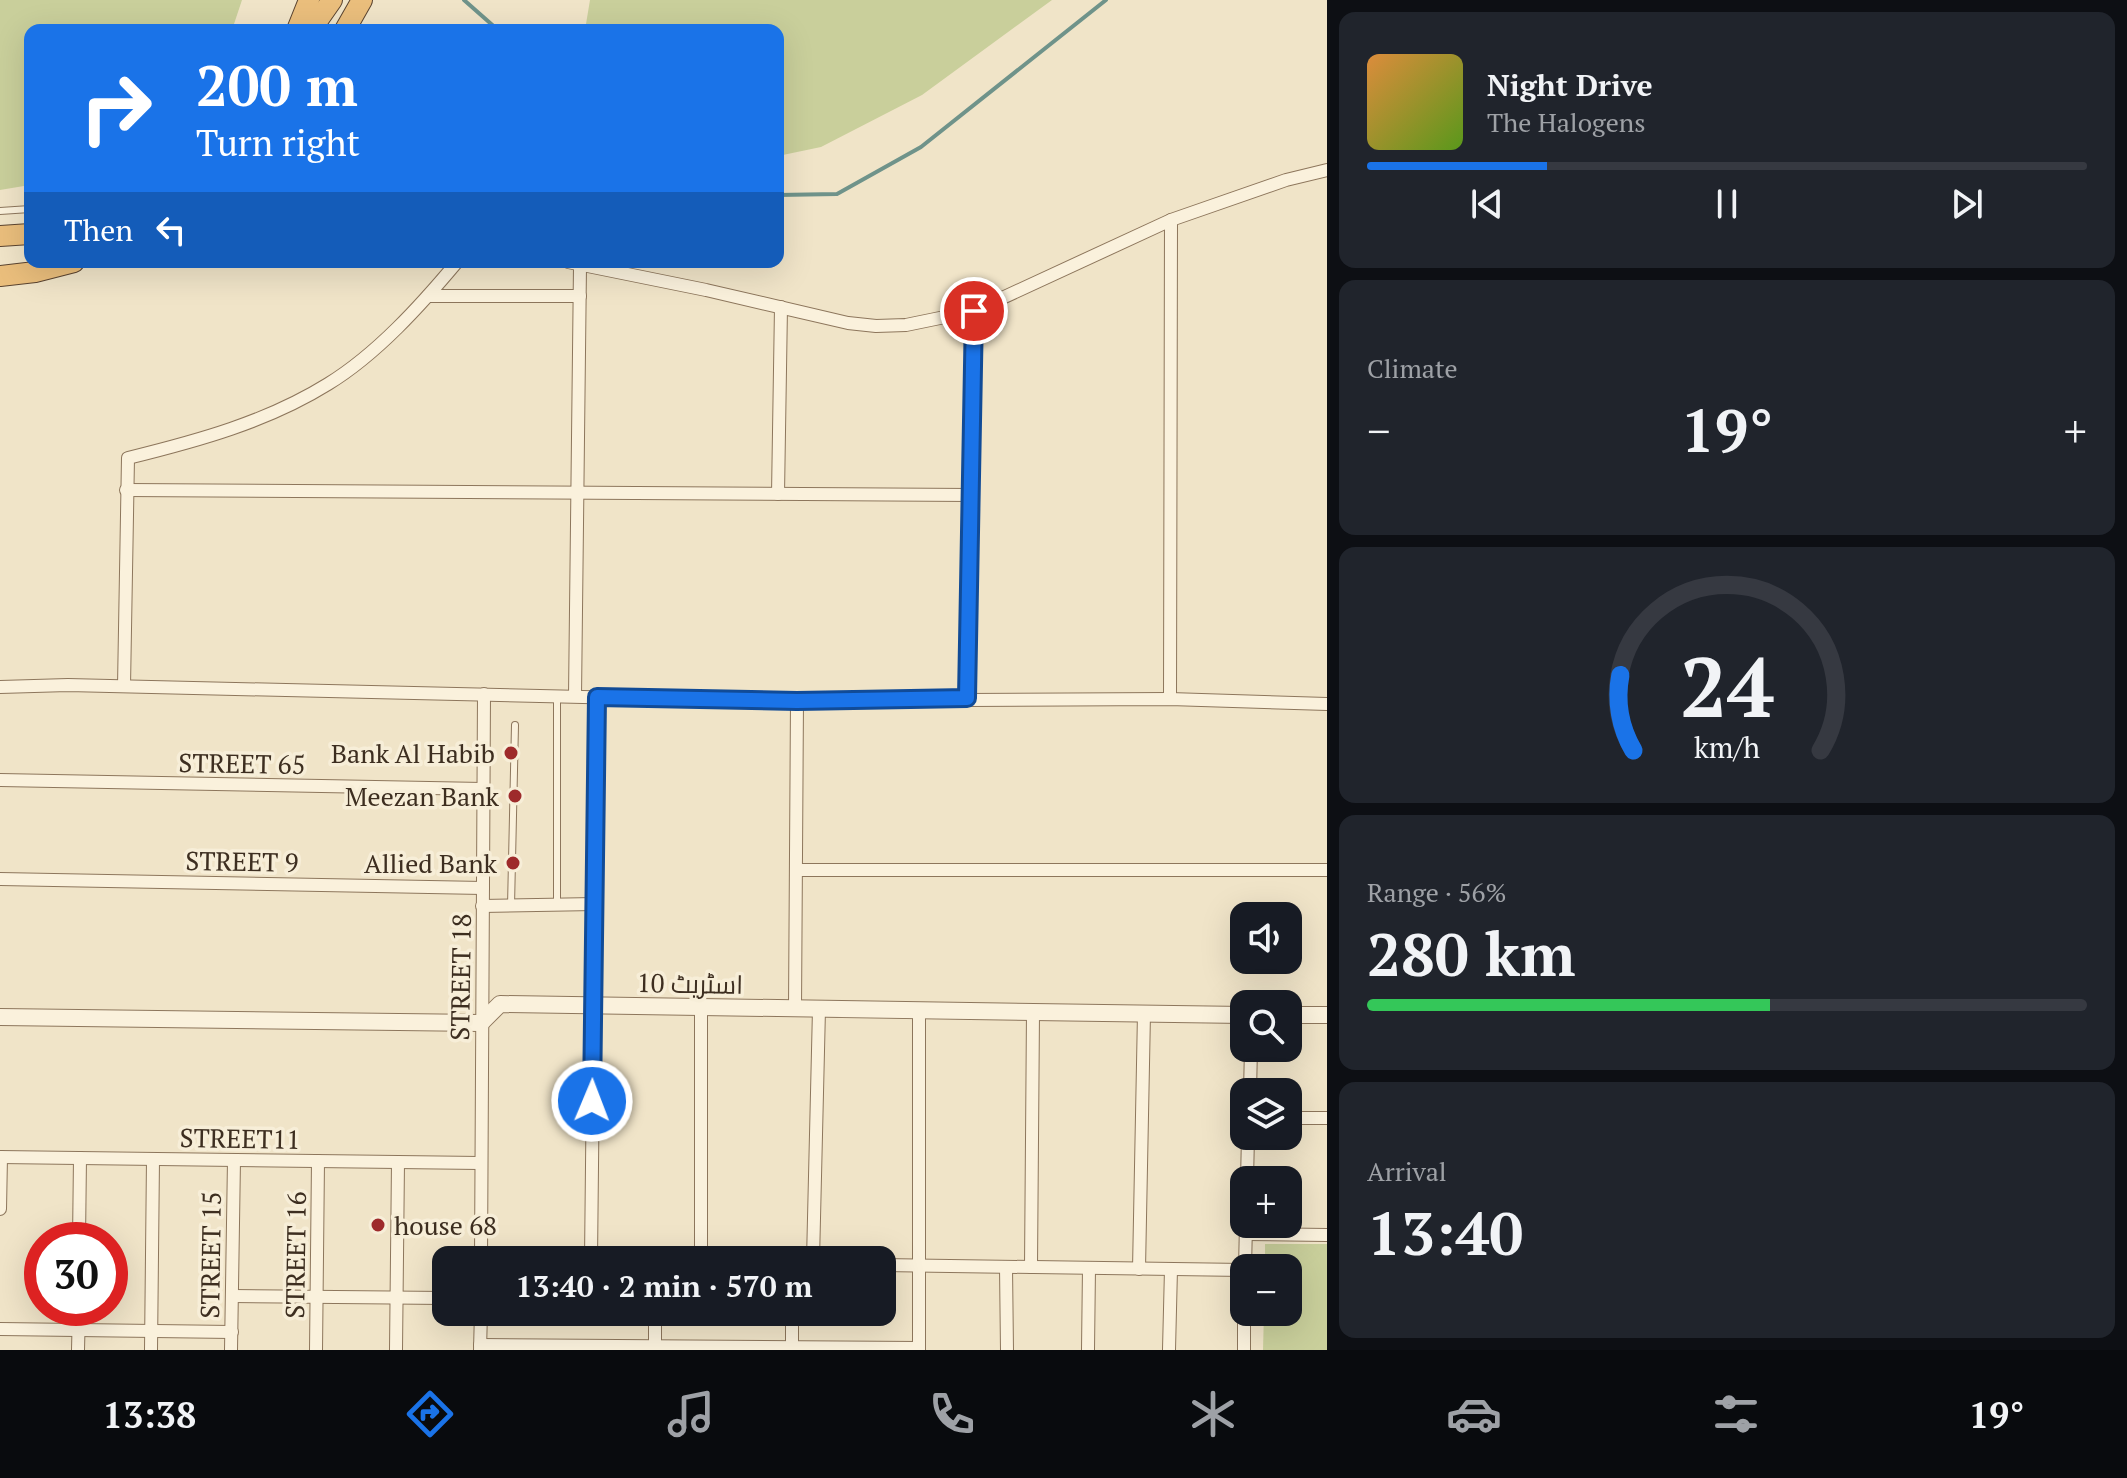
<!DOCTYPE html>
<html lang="en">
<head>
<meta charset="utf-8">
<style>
  :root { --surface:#171b24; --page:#20242c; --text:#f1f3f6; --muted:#9ea1a6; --line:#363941; --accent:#1a73e8 }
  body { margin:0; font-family:"PT Serif",Cairo,serif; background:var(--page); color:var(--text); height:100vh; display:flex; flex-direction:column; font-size:30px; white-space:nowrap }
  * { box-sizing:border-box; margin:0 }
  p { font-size:26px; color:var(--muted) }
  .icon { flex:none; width:44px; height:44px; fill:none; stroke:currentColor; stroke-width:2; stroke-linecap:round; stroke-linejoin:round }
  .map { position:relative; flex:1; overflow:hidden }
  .sheet { display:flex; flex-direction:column; gap:12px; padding:12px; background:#0d0f14; width:800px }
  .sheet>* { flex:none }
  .hud { position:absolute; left:24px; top:24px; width:760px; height:244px; border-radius:16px; box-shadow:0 8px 32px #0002; background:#1a73e8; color:#fff; overflow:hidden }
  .controls { position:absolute; left:1230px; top:902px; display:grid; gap:16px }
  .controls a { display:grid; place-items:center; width:72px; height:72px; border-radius:16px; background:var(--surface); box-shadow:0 8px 32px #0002; font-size:40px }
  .speed { position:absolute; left:24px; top:1222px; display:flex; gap:16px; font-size:40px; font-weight:700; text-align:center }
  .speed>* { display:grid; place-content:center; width:104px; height:104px; border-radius:50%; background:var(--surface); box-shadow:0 8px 32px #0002; line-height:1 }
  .speed .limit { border:12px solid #d22; background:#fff; color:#111 }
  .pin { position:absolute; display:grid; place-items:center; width:68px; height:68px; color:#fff; margin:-34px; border:4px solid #fff; border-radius:50%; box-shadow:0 2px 8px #0007 }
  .me { position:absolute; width:88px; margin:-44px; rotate:1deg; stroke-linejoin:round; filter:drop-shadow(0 0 6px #0008) }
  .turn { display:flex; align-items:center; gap:28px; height:168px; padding:0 40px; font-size:36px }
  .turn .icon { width:104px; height:104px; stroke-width:2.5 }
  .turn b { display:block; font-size:56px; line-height:68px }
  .then { display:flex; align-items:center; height:76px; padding:0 40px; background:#0003; gap:16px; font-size:30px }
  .big { font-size:60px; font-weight:800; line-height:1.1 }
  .sheet .widget { flex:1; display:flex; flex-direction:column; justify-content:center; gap:12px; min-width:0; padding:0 28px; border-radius:16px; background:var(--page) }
  .sheet .dial { align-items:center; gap:0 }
  .dial svg { height:208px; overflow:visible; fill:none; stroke:var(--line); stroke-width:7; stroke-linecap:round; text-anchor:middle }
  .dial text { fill:var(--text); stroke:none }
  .song { display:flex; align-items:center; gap:24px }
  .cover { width:96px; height:96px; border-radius:12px; background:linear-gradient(135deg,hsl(30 70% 55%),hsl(90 70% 35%)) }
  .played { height:8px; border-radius:4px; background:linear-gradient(90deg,var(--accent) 25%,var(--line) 25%) }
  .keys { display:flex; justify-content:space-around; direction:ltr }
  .heat { display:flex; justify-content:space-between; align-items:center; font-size:44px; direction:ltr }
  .charge { height:12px; border-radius:6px; background:linear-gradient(90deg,#34c759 56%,var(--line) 0) }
  .trip { position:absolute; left:432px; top:1246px; width:464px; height:80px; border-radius:16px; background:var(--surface); box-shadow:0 8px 32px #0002; font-weight:800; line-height:80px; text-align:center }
  .dock { display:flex; height:128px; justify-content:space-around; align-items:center; background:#090b0e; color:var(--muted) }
  .dock .icon { width:56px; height:56px }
  .dock .active { color:var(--accent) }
  .dock b { font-size:36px; color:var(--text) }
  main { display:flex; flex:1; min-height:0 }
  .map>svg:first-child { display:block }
</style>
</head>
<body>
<main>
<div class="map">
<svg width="1327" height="1350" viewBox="0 0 1327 1350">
  <rect width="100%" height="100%" fill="#f0e4c8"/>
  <g fill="#c9cf9b">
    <path d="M0,0H242L232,30H30V185L0,190Z"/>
    <path d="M590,0H1052L922,95L821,147L778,156V30H585Z"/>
    <path d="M1265,1244H1327V1350H1263L1264,1312H1288V1268H1265Z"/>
  </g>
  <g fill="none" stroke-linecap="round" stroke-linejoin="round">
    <g stroke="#6f938a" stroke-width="4">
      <path d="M464,0L498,30"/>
      <path d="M778,195L837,194L921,147L1106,0"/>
    </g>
    <g stroke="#8d765c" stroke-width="8">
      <g id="service">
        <path d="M0,211L30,209"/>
        <path d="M557,905V696"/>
        <path d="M511,906L515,725"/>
      </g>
    </g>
    <g stroke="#8d765c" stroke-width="14">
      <g id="minor">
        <path d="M568,262L706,290L848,323L876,326L906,325L974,311L1171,220L1286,180L1327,170"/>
        <path d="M428,296H580"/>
        <path d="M126,490L972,495"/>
        <path d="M778,494L781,307"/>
        <path d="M124,686L128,458C197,441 267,422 328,384C377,354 421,305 457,262"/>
        <path d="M0,687L68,685L753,701L1170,699L1327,704"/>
        <path d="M575,696L580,266"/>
        <path d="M967,698L974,311"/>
        <path d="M1170,699L1171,220"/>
        <path d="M0,780L483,789"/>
        <path d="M796,870H1327"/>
        <path d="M0,879L483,888"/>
        <path d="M482,906L595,904"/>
        <path d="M701,1007V1260"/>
        <path d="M795,1008L797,701"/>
        <path d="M1250,1092L1251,1048"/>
        <path d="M1288,1118H1327"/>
        <path d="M0,1157L480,1163"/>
        <path d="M1247,1180L1248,1136"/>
        <path d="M0,1209L1,1157"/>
        <path d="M1246,1234L1327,1235"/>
        <path d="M79,1240L80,1158"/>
        <path d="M481,1260L484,694"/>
        <path d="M591,1260L597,697"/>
        <path d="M813,1260L819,1009"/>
        <path d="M882,1265L1244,1270"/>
        <path d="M1006,1267L1007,1350"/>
        <path d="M1031,1267L1033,1012"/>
        <path d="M1245,1268L1246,1224"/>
        <path d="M1139,1269L1144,1013"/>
        <path d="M232,1296L446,1298"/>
        <path d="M0,1329L232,1332"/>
        <path d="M480,1345L919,1348"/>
        <path d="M78,1350L79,1308"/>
        <path d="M151,1350L153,1159"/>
        <path d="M231,1350L234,1160"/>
        <path d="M316,1350L318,1161"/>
        <path d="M396,1350L398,1162"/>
        <path d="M480,1350L481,1312"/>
        <path d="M655,1350V1312"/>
        <path d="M792,1350V1312"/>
        <path d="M919,1350V1010"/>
        <path d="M1088,1350L1089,1268"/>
        <path d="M1169,1350L1171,1269"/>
        <path d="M1244,1350V1312"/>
      </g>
    </g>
    <g stroke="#8d765c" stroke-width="18">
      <g id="tertiary">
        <path d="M1288,1015H1327"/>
        <path d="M0,1017L481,1023L500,1004L1244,1015"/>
      </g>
    </g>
    <g stroke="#5b4430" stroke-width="22">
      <g id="trunk">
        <path d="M297,30L309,0"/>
        <path d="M311,30L332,0"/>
        <path d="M345,30L362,0"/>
        <path d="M0,236L30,234"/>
        <path d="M0,276L35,272L74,262"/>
      </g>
    </g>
    <use href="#service" stroke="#faf1dc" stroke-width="6"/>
    <use href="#minor" stroke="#faf1dc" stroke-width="12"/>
    <use href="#tertiary" stroke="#faf1dc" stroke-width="16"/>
    <use href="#trunk" stroke="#eabe7c" stroke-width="20"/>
  </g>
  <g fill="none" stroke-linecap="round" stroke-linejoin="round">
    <g stroke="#114b97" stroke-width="20">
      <path id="route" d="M592,1101L597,697L797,701L967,698L974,311"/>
    </g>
    <use href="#route" stroke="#1a73e8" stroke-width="14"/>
  </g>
  <g fill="#9e2a2b" stroke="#f7eed8" stroke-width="3">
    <circle cx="511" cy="753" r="8"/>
    <circle cx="515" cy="796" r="8"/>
    <circle cx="513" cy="863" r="8"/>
    <circle cx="378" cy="1225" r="8"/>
  </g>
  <g text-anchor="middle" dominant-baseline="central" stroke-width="7" stroke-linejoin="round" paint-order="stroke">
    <g font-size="26" fill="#3d2e20" stroke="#f7eed8" text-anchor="end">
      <text x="495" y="753">Bank Al Habib</text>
      <text x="499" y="796">Meezan Bank</text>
      <text x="497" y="863">Allied Bank</text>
      <text x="394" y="1225" text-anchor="start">house 68</text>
    </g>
    <g font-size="26" fill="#3d2e20" stroke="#f7eed8">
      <text transform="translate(242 763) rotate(1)">STREET 65</text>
      <text transform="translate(242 861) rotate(1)">STREET 9</text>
      <text transform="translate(460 977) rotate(-89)">STREET 18</text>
      <text transform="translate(690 983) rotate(1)">اسٹریٹ 10</text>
      <text transform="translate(240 1138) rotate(1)">STREET11</text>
      <text transform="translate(210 1255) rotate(-89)">STREET 15</text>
      <text transform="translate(295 1255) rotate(-89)">STREET 16</text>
    </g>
  </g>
</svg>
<div class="controls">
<a><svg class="icon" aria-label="sound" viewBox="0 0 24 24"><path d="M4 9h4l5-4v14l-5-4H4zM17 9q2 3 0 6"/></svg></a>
<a><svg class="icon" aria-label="search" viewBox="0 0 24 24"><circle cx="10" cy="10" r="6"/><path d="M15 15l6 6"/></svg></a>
<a><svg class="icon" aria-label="layers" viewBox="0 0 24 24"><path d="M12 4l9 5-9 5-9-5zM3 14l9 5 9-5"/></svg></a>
<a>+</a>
<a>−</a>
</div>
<div class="speed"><div class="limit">30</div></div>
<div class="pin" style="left:974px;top:311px;background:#d93025"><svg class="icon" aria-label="arrive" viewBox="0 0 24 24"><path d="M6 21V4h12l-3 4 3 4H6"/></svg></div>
<svg class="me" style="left:592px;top:1101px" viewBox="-20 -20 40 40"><circle r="17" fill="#1a73e8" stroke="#fff" stroke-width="3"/><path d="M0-11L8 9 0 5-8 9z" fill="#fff"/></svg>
<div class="trip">13:40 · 2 min · 570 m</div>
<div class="hud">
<div class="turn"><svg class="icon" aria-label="right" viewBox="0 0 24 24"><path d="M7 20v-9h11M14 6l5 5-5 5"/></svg><div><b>200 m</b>Turn right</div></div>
<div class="then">Then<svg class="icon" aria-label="left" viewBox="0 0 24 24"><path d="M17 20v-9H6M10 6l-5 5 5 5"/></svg></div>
</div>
</div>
<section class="sheet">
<div class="widget">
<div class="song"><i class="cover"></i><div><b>Night Drive</b><p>The Halogens</p></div></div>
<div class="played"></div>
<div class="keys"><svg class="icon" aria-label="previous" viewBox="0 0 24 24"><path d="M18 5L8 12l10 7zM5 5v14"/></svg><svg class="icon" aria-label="pause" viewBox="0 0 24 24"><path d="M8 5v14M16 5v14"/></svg><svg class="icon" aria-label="next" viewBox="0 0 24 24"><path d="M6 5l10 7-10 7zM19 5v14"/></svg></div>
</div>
<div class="widget"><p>Climate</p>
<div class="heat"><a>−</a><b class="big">19°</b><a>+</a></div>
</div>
<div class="widget dial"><svg viewBox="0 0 100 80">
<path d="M14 69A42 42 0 1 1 86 69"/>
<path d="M14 69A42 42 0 0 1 9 40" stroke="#1a73e8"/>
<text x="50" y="56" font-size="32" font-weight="700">24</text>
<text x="50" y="72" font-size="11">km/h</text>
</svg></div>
<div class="widget"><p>Range · 56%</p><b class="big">280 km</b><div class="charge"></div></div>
<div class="widget"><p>Arrival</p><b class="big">13:40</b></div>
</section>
</main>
<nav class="dock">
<b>13:38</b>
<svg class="icon active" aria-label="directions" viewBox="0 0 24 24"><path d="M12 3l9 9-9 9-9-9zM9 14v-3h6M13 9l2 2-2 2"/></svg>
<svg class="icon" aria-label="music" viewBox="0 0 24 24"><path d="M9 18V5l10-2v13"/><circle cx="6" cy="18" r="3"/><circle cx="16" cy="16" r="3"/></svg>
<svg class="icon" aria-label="phone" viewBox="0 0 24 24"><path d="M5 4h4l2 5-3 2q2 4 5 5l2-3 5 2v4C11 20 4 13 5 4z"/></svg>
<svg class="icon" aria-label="climate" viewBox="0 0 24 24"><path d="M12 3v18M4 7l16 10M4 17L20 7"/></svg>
<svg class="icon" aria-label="car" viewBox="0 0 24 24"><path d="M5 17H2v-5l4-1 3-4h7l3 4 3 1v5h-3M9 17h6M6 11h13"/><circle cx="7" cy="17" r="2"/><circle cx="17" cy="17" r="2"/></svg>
<svg class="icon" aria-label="filters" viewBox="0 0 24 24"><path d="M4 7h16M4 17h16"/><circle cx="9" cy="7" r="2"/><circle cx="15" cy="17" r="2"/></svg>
<b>19°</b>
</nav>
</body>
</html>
